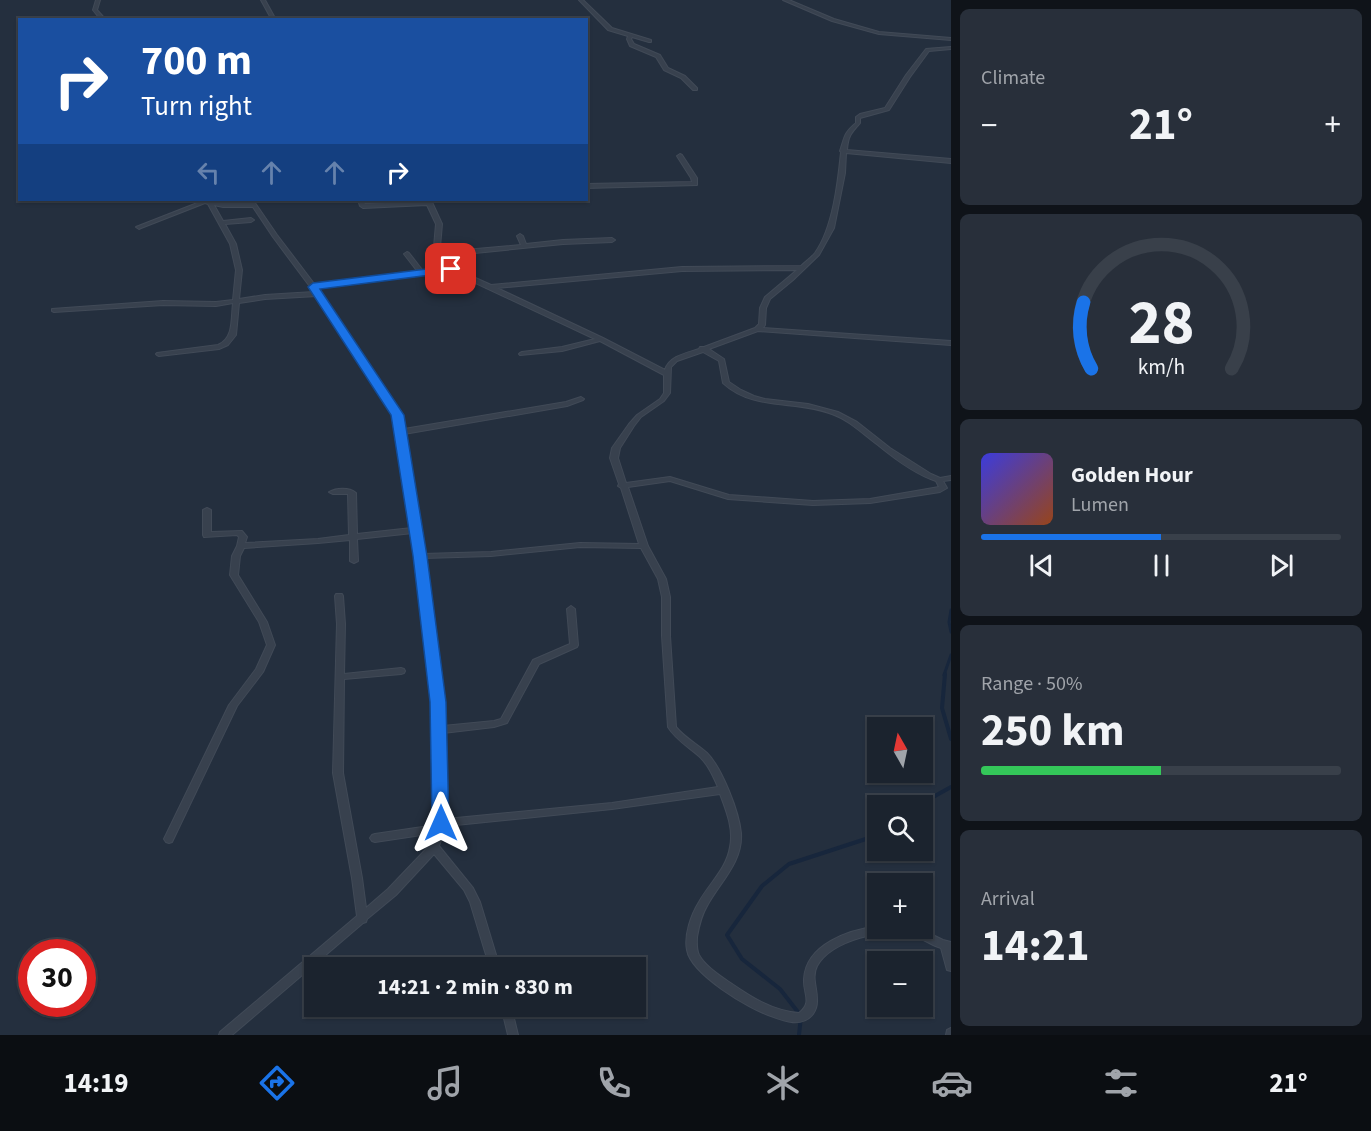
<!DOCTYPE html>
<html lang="en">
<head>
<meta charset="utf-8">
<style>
  :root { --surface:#1b232e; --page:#282f3a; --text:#f1f3f6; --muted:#a0a4aa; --line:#39404a; --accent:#1a73e8 }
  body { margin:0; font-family:"Source Sans 3",sans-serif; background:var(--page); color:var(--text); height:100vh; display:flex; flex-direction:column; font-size:22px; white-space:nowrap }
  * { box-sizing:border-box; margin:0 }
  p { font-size:20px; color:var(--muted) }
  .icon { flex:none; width:33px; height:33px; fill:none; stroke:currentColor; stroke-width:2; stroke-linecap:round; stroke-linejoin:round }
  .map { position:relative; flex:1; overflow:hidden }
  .side { display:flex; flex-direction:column; gap:9px; padding:9px; background:#0f1319; width:420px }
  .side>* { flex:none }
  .hud { position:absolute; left:18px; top:18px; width:570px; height:183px; border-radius:0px; box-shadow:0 2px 4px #0004,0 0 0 2px var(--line); background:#1a4fa0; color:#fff; overflow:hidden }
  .needle { width:39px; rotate:351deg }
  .fabs { position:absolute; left:867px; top:717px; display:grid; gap:12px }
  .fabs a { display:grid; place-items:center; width:66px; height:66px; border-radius:0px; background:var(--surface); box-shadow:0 2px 4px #0004,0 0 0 2px var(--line); font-size:30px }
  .speed { position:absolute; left:18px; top:939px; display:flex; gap:12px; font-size:30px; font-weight:700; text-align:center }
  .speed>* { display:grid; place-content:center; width:78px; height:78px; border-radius:50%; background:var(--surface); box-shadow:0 2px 4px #0004,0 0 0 2px var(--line); line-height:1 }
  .speed .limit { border:9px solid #d22; background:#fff; color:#111 }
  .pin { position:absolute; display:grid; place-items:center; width:51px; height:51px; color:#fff; margin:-26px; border-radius:12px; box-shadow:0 3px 9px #0006 }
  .me { position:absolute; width:66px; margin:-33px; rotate:0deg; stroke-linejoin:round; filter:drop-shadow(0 0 4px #0008) }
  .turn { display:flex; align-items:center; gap:21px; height:126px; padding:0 24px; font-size:27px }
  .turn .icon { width:78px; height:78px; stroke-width:2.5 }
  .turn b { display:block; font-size:42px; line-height:51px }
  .lanes { display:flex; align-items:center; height:57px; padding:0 24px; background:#0003; justify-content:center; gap:30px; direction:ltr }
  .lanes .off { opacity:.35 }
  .big { font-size:45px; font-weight:700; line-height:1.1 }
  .side .tile { flex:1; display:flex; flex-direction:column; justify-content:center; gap:9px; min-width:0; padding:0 21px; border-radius:9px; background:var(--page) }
  .side .dial { align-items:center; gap:0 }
  .dial svg { height:156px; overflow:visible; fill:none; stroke:var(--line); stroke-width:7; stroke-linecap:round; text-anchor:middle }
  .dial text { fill:var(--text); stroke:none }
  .song { display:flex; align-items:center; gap:18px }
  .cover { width:72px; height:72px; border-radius:9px; background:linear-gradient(135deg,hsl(240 70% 55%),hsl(20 70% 35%)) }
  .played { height:6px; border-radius:3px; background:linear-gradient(90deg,var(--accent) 50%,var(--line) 50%) }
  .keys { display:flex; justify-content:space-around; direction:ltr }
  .heat { display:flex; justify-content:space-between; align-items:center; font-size:33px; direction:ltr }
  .charge { height:9px; border-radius:4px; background:linear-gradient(90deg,#34c759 50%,var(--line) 0) }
  .trip { position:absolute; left:304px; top:957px; width:342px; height:60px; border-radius:0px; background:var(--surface); box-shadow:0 2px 4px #0004,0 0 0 2px var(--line); font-weight:700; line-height:60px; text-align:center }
  .menu { display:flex; height:96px; justify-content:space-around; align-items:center; background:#0b0e12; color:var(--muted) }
  .menu .icon { width:42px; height:42px }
  .menu .current { color:var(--accent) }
  .menu b { font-size:27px; color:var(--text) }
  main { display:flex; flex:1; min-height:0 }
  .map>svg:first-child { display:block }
</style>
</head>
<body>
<main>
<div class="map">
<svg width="951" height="1035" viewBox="0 0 951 1035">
  <rect width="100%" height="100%" fill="#242f3e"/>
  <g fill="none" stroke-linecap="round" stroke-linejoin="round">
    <g stroke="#17263c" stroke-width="3">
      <path d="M951,610L949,622L951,632"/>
      <path d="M944,675L951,655"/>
    </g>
    <g stroke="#17263c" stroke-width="4">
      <path d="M945,674L942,708L951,739"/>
      <path d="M917,806L951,787"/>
      <path d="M799,1035L801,1016L780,989L742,959L727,935L762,886L789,864L878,835"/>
    </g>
    <g stroke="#414a57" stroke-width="2">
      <g id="street">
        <path d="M96,0H100L97,10L106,20H101L93,10Z"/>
        <path d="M261,0H265L276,20H272Z"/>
        <path d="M579,0H583L612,28L651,40V42H649L632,37L631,39L634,44L660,55L668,68L685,76L697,88V90H693L681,78L664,70L656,57L630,46L627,39L628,36L608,30Z"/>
        <path d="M783,0H789L834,19L879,32L951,38V40L879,34L832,21Z"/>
        <path d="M951,47V49L929,51L910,77L889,110L860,118V123C851,133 848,136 847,150L951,159V163L846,153L845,173L834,228L819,255L793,280L770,299L766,308L765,325L763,328L951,341V345L758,331L709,349L724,359L729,382L741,390L754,396L765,399L808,404L838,412L857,422L890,448L931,474L940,478L951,476V480L943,481L947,488L940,492L870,503L813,505L728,499L670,481L628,487L648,546L666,579L670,597V636L676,727C685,738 697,744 707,753C722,768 739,812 741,833C743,862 720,882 707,906C701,916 699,926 697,937C697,942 696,949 699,955C705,966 719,975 729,982C751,997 772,1011 799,1013C813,1002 803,994 804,979C806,944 849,930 878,926V928H918L943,940L951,942V971L947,970L941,948C931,945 922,938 912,935C886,927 831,940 817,966C811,978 818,989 817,1002C817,1006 815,1011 813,1014C802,1028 784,1021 771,1016C749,1009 691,974 687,950C684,935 691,915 699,902C709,884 727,868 730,847C734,829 726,810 720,794L612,809L446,826L439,846L473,888L480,902L500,968H490L470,902L464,890L434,854L396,895L367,919L366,922L363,923L232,1035H219L220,1032L357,916L352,878L333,773L337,624L335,596L336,594H342L343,596L345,624L344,674L401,668L404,669L405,671L404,673L401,674L344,679L343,773L362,878L366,908L388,889L430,845L435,833L375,842L372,841L370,838L372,835L375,834L436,825L434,702L413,533L357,539L358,561L354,563L350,561V540L318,543L244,548L240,556L238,575L267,622L275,645L263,672L237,706L172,842L169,843L166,842L164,839L229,705L256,669L267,645L259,622L230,575L232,556L237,546L239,537L237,535L204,537L203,535V510L207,508L211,510V532L242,531L247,537L245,543L318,539L349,535L348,494H333L329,492C336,488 349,487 356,493L357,534L412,528L395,415L317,296L265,299L239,303L236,335L228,345L219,349L159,356L157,355L156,354L157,353L218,345C234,338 231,319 233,303L216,306L163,305L54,312L52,311V309L163,301L216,302L233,300L236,270L230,244L208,204L205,203L141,228L139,229L136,227L205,200L223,203H251L249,200H253L277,235L315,285L418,272L404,254L407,252L409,253L423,271L445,268L443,256L434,247L436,224L427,205L363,208L360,206L358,200H362L365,204L427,201V200H431L442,224L440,247L447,254L454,251L521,245L517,236L520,234L523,236L526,244L563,240L612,238L615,240L612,242L563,244L455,255L449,257L451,267L491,285L682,267L801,266C805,262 811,258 815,253C833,228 838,182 841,152L840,151C845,137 843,134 856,123V117L860,114L885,108L906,75L926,49ZM214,205L223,207H253L273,237L314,292L265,295L239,299L242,270L236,244L225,224L251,222L254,220L251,218L223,221ZM797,270L765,297L760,308L759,324L755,328L704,347H700L699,349C687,353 669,356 665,370L603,338L497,288L682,271ZM450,271L595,339L562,347L522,352L520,353L519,354L520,355L562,351L600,341L664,375V393L660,399L637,415L629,424L612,448L610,458L619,484L618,486L621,488L639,544L580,543L491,552L423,554L404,434L567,406L583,400L584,399L581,397L566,402L404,429L401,415L317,288ZM703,352L719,361L723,383C753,411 796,400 832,414C849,420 863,434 878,445C895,459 915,474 936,481L939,487L870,499L813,501L729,495L670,477L626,483L618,458L620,448L634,426L641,417L664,401L670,393L671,367L677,361ZM580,547L641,548L658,579L662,597V636L668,727C676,740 689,747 700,757C709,766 713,776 718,787L612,803L446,819L443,733L494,727L507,723L539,664L577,647L578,645L575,609L571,606L567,609L570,644L533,660L501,719L494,721L443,726L442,702L424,558L491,556Z"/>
        <path d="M680,154L682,155L697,178V185L586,188V184L692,182L691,178L677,156Z"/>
        <path d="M501,1006H511L518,1035H508Z"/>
        <path d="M951,1028V1035H946L947,1030Z"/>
      </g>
    </g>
    <use href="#street" fill="#38414e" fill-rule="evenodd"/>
  </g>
  <path fill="#1a73e8" stroke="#114b97" stroke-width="1.5" d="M451,266L454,267V272L320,289L404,415L427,556L446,702L449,823L447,828L441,830L435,828L432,823L430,702L413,556L391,415L308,287L313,283Z"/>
</svg>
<div class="fabs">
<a><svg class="needle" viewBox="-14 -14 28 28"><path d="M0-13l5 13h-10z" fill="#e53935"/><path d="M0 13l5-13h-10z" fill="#a0a4aa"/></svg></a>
<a><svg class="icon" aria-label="search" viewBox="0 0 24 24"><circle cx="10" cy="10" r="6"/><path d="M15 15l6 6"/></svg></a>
<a>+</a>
<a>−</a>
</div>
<div class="speed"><div class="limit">30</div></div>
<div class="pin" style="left:451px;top:269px;background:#d93025"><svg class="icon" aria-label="arrive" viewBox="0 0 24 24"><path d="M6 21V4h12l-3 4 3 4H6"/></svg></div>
<svg class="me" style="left:441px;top:823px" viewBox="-20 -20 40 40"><path d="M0-17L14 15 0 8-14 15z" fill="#1a73e8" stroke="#fff" stroke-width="4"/></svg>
<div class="trip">14:21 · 2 min · 830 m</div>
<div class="hud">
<div class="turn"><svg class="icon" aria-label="right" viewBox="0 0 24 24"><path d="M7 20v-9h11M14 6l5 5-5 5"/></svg><div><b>700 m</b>Turn right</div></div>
<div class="lanes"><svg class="icon off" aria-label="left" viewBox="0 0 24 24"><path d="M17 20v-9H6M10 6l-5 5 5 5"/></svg><svg class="icon off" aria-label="ahead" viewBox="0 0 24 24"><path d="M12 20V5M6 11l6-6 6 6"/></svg><svg class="icon off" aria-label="ahead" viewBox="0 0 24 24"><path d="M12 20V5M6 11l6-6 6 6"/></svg><svg class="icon" aria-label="right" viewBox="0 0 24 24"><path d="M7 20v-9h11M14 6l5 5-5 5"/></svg></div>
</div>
</div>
<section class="side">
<div class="tile"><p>Climate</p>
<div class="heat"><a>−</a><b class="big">21°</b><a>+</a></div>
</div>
<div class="tile dial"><svg viewBox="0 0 100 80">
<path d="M14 69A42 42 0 1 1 86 69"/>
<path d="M14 69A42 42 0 0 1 10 35" stroke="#1a73e8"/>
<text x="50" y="56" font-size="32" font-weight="700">28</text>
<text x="50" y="72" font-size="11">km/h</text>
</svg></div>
<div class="tile">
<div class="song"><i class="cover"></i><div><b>Golden Hour</b><p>Lumen</p></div></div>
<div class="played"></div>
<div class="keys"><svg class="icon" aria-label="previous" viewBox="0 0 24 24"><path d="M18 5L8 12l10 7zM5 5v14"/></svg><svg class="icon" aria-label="pause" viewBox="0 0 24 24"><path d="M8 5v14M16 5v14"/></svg><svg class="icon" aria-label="next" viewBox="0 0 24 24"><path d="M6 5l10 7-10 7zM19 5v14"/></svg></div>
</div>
<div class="tile"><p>Range · 50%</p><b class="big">250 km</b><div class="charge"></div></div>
<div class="tile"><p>Arrival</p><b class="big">14:21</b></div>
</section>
</main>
<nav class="menu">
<b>14:19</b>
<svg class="icon current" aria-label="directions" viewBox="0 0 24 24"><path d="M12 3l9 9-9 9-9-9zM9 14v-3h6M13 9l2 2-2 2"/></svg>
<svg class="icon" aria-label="music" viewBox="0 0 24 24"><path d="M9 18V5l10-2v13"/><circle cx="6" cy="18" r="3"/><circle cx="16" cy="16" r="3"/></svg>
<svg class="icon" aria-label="phone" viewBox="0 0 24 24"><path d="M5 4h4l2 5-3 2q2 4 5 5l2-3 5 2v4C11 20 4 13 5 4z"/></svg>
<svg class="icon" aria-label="climate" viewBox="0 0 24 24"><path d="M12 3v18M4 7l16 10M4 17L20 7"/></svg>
<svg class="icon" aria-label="car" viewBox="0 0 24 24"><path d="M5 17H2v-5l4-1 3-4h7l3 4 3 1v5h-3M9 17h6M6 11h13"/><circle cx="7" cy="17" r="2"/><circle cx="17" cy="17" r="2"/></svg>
<svg class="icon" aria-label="filters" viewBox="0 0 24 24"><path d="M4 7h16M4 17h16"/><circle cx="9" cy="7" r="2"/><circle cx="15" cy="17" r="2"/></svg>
<b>21°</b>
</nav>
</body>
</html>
